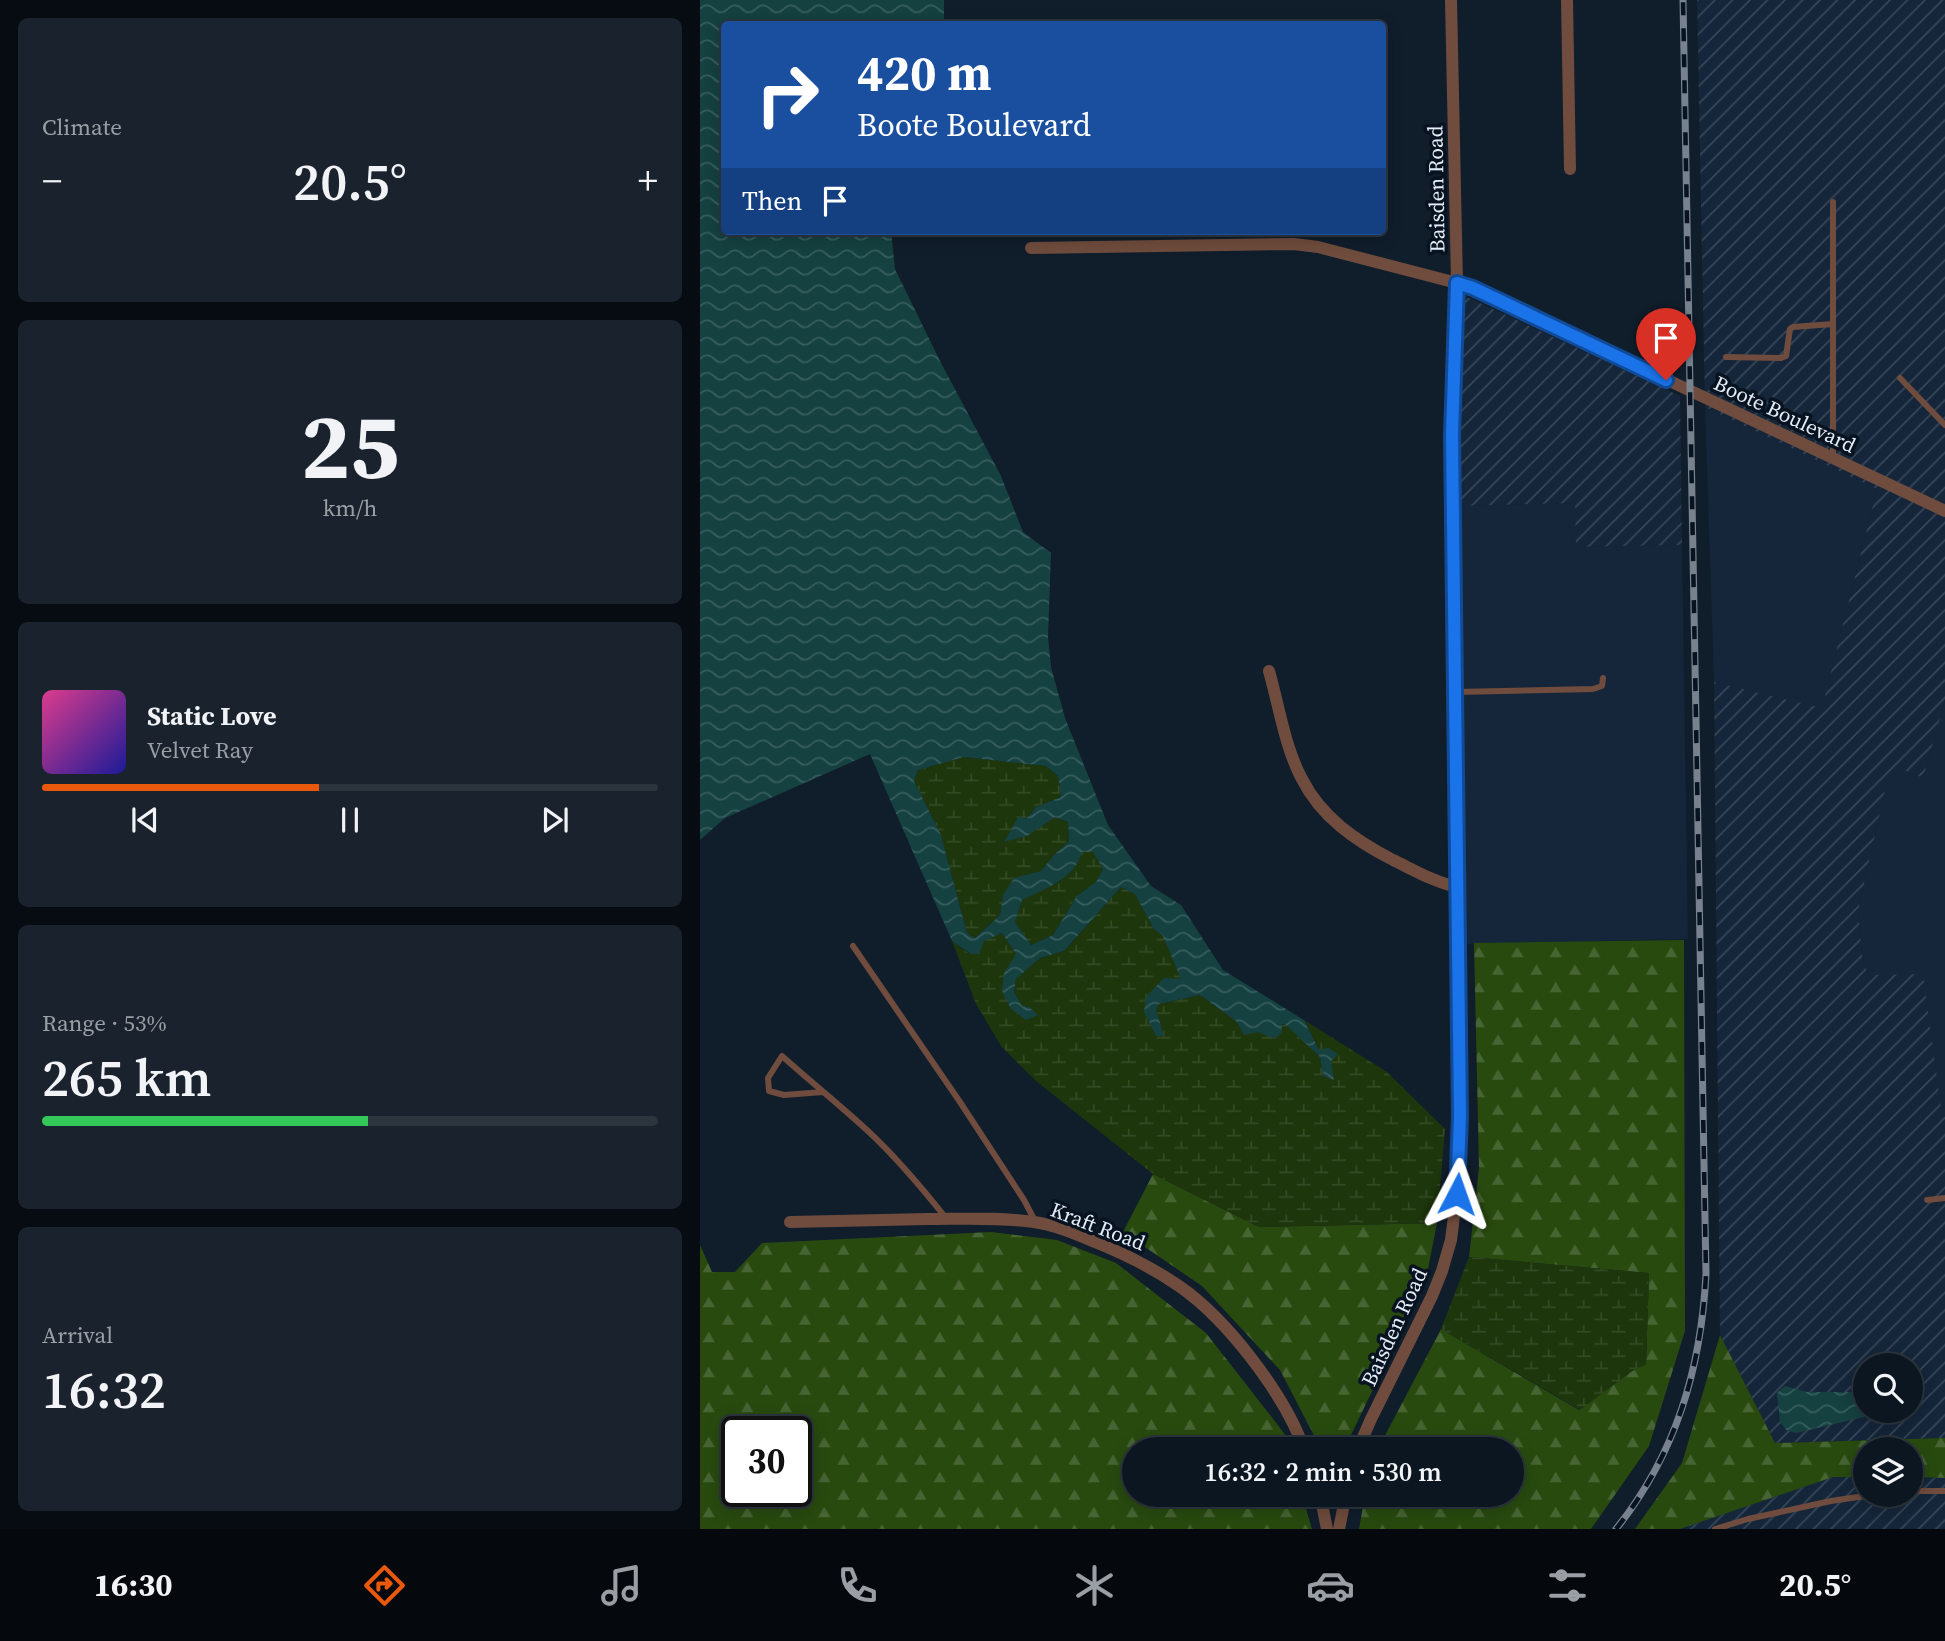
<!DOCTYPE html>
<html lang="en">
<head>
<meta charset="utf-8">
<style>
  :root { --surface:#0c1620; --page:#1a232d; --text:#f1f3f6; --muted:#9a9fa5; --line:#2c353e; --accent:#ea580c }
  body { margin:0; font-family:"Source Serif 4",serif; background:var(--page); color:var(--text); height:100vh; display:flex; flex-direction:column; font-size:26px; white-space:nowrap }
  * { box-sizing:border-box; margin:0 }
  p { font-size:23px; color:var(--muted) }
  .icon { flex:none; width:38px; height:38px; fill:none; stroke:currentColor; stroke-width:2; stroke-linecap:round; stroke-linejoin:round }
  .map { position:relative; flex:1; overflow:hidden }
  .details { display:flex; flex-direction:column; gap:18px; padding:18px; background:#070c12; width:700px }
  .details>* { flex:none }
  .top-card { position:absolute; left:21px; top:21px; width:665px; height:214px; border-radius:7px; box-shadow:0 4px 18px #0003,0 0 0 2px var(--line); background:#1a4fa0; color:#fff; overflow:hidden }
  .controls { position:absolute; left:1153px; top:1353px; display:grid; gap:14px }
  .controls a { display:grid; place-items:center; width:70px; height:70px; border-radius:50%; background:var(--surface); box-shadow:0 4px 18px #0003,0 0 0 2px var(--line); font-size:35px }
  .speed { position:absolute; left:21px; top:1416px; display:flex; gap:14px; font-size:35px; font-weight:700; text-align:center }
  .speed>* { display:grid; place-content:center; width:91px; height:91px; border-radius:50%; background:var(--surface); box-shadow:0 4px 18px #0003,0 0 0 2px var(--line); line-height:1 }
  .speed .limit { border:4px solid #111; border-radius:10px; background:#fff; color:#111 }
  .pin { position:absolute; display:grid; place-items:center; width:60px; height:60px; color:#fff; margin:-72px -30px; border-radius:50% 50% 50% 0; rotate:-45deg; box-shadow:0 0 7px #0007 }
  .pin .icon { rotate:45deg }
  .me { position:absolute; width:77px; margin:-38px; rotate:4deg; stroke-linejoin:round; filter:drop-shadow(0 0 5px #0008) }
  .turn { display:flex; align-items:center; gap:24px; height:147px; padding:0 21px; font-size:32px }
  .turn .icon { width:91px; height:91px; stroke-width:2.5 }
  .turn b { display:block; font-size:49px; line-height:60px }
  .then { display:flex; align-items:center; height:66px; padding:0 21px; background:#0003; gap:14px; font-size:26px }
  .big { font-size:52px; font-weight:600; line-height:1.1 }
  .details .widget { flex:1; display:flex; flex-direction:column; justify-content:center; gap:10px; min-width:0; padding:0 24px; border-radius:10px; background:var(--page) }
  .details .dial { align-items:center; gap:0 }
  .dial b { font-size:91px; line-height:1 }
  .song { display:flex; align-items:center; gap:21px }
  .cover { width:84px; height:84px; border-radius:10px; background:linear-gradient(135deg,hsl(330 70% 55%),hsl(240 70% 35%)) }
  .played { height:7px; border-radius:4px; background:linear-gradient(90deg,var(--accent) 45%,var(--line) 45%) }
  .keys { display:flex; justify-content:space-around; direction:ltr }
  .heat { display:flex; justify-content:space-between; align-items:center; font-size:38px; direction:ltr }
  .charge { height:10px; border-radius:5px; background:linear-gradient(90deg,#34c759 53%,var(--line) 0) }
  .trip { position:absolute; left:422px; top:1437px; width:402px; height:70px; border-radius:35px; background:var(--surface); box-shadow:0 4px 18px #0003,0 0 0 2px var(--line); font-weight:600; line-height:70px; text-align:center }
  .menu { display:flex; height:112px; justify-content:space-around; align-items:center; background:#05090d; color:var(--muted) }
  .menu .icon { width:49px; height:49px }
  .menu .on { color:var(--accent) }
  .menu b { font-size:32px; color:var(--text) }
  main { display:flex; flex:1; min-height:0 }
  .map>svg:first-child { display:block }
</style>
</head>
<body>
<main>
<section class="details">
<div class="widget"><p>Climate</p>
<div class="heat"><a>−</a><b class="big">20.5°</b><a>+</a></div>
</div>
<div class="widget dial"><b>25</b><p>km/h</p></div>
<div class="widget">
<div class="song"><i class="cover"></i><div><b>Static Love</b><p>Velvet Ray</p></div></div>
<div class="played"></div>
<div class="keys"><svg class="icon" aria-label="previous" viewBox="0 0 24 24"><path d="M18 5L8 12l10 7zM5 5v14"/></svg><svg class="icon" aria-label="pause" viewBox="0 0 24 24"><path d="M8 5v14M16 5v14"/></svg><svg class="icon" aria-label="next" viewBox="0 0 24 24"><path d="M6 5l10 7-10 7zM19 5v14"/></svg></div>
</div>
<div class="widget"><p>Range · 53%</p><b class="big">265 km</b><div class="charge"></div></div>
<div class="widget"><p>Arrival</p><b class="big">16:32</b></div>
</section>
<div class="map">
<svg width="1245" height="1529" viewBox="0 0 1245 1529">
  <defs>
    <pattern id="industrial-furrows" width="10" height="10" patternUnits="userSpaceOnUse" patternTransform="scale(1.75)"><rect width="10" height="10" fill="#15263a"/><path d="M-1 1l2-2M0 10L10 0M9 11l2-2" fill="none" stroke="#374657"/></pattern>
    <pattern id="forest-firs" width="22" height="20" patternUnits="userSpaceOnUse" patternTransform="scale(1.75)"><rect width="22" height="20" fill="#284a0f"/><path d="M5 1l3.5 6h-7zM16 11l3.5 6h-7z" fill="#476433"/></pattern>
    <pattern id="wetland-marsh" width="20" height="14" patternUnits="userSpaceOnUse" patternTransform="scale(1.75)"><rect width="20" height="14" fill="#1d360c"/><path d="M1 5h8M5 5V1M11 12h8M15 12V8" fill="none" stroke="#334a24"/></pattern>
    <pattern id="water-waves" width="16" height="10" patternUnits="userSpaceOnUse" patternTransform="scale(1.75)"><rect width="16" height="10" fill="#154141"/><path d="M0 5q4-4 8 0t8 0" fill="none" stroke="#375d5d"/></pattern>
  </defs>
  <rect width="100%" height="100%" fill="#101d2b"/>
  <g fill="#15263a">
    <path d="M1005,407L1177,488L1122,709L1014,682Z"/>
    <path d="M875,503L877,547L982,545L988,939L763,944L758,506Z"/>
    <path d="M1245,701V1117H1242L1168,975L1162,955L1158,911L1187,781L1192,775L1207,771L1223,778Z"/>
  </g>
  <g fill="url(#industrial-furrows)" fill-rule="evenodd">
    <path d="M997,0H1245V701L1223,778L1206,771L1192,775L1187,781L1158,911L1162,955L1168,975L1223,974L1242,1116L1245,1117V1438L1075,1443L1020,1335L1014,682L1122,708L1177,489L1005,407ZM1166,1365H1211V1410H1166Z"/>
    <path d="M763,295L980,396L982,545L876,547L875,503L758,506V400Z"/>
    <path d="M1133,1477H1165L1166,1494H1211V1477L1245,1478V1529H980Z"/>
  </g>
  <g fill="url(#forest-firs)" fill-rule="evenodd">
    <path d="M984,940L985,1331L949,1446L891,1529H659L665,1495L812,1494V1449H678L741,1329L879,1410L932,1371L946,1364L949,1273L769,1257L779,1168L774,943Z"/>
    <path d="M453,1174L559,1227L737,1223L726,1279L651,1435L620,1447L580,1370L502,1286L423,1232Z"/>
    <path d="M291,1232L357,1240L416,1263L506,1333L584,1433L589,1449H434V1494L602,1495L612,1529H0V1245L12,1272H35L62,1243ZM37,1432H96V1491H37Z"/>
    <path d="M1020,1335L1075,1443L1245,1438V1478L1211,1477V1449H1166L1165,1477H1133L980,1529H935L982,1463Z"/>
  </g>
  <g fill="url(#wetland-marsh)">
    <path d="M264,757L346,766L358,776L361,797L336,807L305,841L327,836L355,817L368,822L369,841L353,856L341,871L314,879L303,895L300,915L275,938L267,933L241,835L214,781L218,770Z"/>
    <path d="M393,851L403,869L396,882L377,896L353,935L331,945L315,922L322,900L360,881L382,852Z"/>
    <path d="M421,887L435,894L454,929L463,936L482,980L446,997L464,1036L456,1009L459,1004L500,995L537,1022L586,1025L620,1057L623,1076L634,1079L604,1020L687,1072L745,1129L737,1223L559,1227L453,1174L336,1081L301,1046L276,1004L252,941L270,954L284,941L302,933L317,955L304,973L326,1020L337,1015L328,1006L323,1007L314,992L316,979L340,958L364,951Z"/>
    <path d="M769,1257L949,1273L946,1365L932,1371L880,1410L741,1329Z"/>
  </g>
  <g fill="url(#water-waves)" fill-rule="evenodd">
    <path d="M0,0H244V24H24V231H191L195,269L239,359L301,476L323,532L351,553L348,637L351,667L365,718L408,825L451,886L481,905L523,970L604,1020L619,1050L629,1048L638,1054L631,1061L634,1080L623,1076L620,1057L586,1025L582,1024V1032L575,1039L558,1032L544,1035L537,1022L500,995L459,1004L456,1009L464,1036H456L444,1012L446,997L464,978L481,979L463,936L454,929L435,894L421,887L364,951L340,958L316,979L314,992L323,1007L328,1006L338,1015L326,1020L311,1009L302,991L304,973L316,954L302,933L284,941L279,954H271L252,941L170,754L25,818L0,840ZM264,757L346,766L358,776L361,797L336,807L326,819L319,816L304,842L327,836L355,817L368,822L369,841L353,856L341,871L314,878L303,895L300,915L275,938L267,933L241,835L214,781L218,770ZM382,852H393L403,869L396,882L377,896L353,935L331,945L315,922L322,900C344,889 375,879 382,852Z"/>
    <path d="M1085,1386L1107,1392H1165L1166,1410L1189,1411L1096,1433L1086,1430L1080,1421L1077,1393Z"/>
  </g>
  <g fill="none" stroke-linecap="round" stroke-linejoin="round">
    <g stroke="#6f4c3d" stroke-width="6">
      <path d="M1133,202V458"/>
      <path d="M1026,357L1081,358L1086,356L1090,329L1093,327L1133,324"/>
      <path d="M1200,378L1245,425"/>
      <path d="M755,692L893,689L902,686L903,678"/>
      <path d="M153,946L260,1102L324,1200L335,1221"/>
      <path d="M123,1092L84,1095L69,1091L68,1078L82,1056C111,1082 141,1106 169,1132C197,1158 222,1188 246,1218"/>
      <path d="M1227,1200L1245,1198"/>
      <path d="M1211,1491H1245"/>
      <path d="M1015,1529L1048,1519L1131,1501L1178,1494"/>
    </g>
    <g stroke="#6f4c3d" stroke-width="12">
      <path d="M867,0L870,169"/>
      <path d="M331,248L594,244L618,247L757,283L773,288L1245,511"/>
      <path d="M569,671C579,706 585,748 602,779C621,817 656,841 693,860C714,870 734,882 757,887"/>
      <path d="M90,1222C136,1221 182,1220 228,1219C263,1219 300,1217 334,1222C355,1225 376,1234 395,1242C425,1254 453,1268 479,1286C527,1319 585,1395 604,1449"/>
      <path d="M658,1449L671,1419L732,1296L742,1271L751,1240L759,1176V1005L752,434L757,283L751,0"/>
      <path d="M620,1494L627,1529"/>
      <path d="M639,1529L646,1494"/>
    </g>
    <g stroke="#77828e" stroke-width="7">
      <path id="rail" d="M916,1529C976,1454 1001,1369 1006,1274L983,0"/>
    </g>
    <use href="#rail" stroke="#081321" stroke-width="4.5" stroke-dasharray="13" stroke-linecap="butt"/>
  </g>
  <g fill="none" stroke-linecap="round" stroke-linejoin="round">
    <g stroke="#114b97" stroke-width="18">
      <path id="route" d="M757,1194L760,1117L752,435L757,283L773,288L966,380"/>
    </g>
    <use href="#route" stroke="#1a73e8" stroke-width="12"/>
  </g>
  <g text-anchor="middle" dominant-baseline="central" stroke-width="7" stroke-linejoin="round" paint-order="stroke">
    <g font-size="21" fill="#e4ecf6" stroke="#081321">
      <text transform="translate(736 189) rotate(-91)">Baisden Road</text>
      <text transform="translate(1085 414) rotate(25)">Boote Boulevard</text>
      <text transform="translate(398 1226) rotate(21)">Kraft Road</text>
      <text transform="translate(694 1327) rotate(-65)">Baisden Road</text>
    </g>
  </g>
</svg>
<div class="controls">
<a><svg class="icon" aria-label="search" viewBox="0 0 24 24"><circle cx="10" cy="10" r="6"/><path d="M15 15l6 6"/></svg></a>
<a><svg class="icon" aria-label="layers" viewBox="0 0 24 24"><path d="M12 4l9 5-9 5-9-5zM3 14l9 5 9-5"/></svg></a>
</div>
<div class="speed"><div class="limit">30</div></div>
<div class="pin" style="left:966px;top:380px;background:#d93025"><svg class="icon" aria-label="arrive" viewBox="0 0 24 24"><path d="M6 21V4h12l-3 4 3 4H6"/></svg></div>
<svg class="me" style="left:757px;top:1194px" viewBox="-20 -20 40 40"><path d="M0-17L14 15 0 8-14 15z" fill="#1a73e8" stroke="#fff" stroke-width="4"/></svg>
<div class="trip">16:32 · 2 min · 530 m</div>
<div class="top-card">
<div class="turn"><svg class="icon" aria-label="right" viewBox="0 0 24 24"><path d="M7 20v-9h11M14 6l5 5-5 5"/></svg><div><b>420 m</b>Boote Boulevard</div></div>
<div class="then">Then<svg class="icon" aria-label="arrive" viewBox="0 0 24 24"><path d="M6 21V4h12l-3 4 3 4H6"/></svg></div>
</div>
</div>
</main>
<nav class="menu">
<b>16:30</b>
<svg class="icon on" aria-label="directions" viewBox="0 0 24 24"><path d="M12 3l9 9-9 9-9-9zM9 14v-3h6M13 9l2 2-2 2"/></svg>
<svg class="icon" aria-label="music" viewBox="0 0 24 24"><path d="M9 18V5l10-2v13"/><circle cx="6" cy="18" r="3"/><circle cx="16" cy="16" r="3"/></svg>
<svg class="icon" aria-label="phone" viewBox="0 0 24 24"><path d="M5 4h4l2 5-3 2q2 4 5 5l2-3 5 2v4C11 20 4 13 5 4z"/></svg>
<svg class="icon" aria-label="climate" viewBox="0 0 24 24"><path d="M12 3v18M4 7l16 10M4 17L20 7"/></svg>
<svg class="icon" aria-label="car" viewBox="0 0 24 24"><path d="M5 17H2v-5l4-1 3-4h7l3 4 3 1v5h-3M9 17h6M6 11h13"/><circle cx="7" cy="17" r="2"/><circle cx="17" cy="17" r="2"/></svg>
<svg class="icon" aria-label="filters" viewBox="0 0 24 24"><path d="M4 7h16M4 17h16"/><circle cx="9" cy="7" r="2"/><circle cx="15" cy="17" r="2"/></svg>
<b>20.5°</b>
</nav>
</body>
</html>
